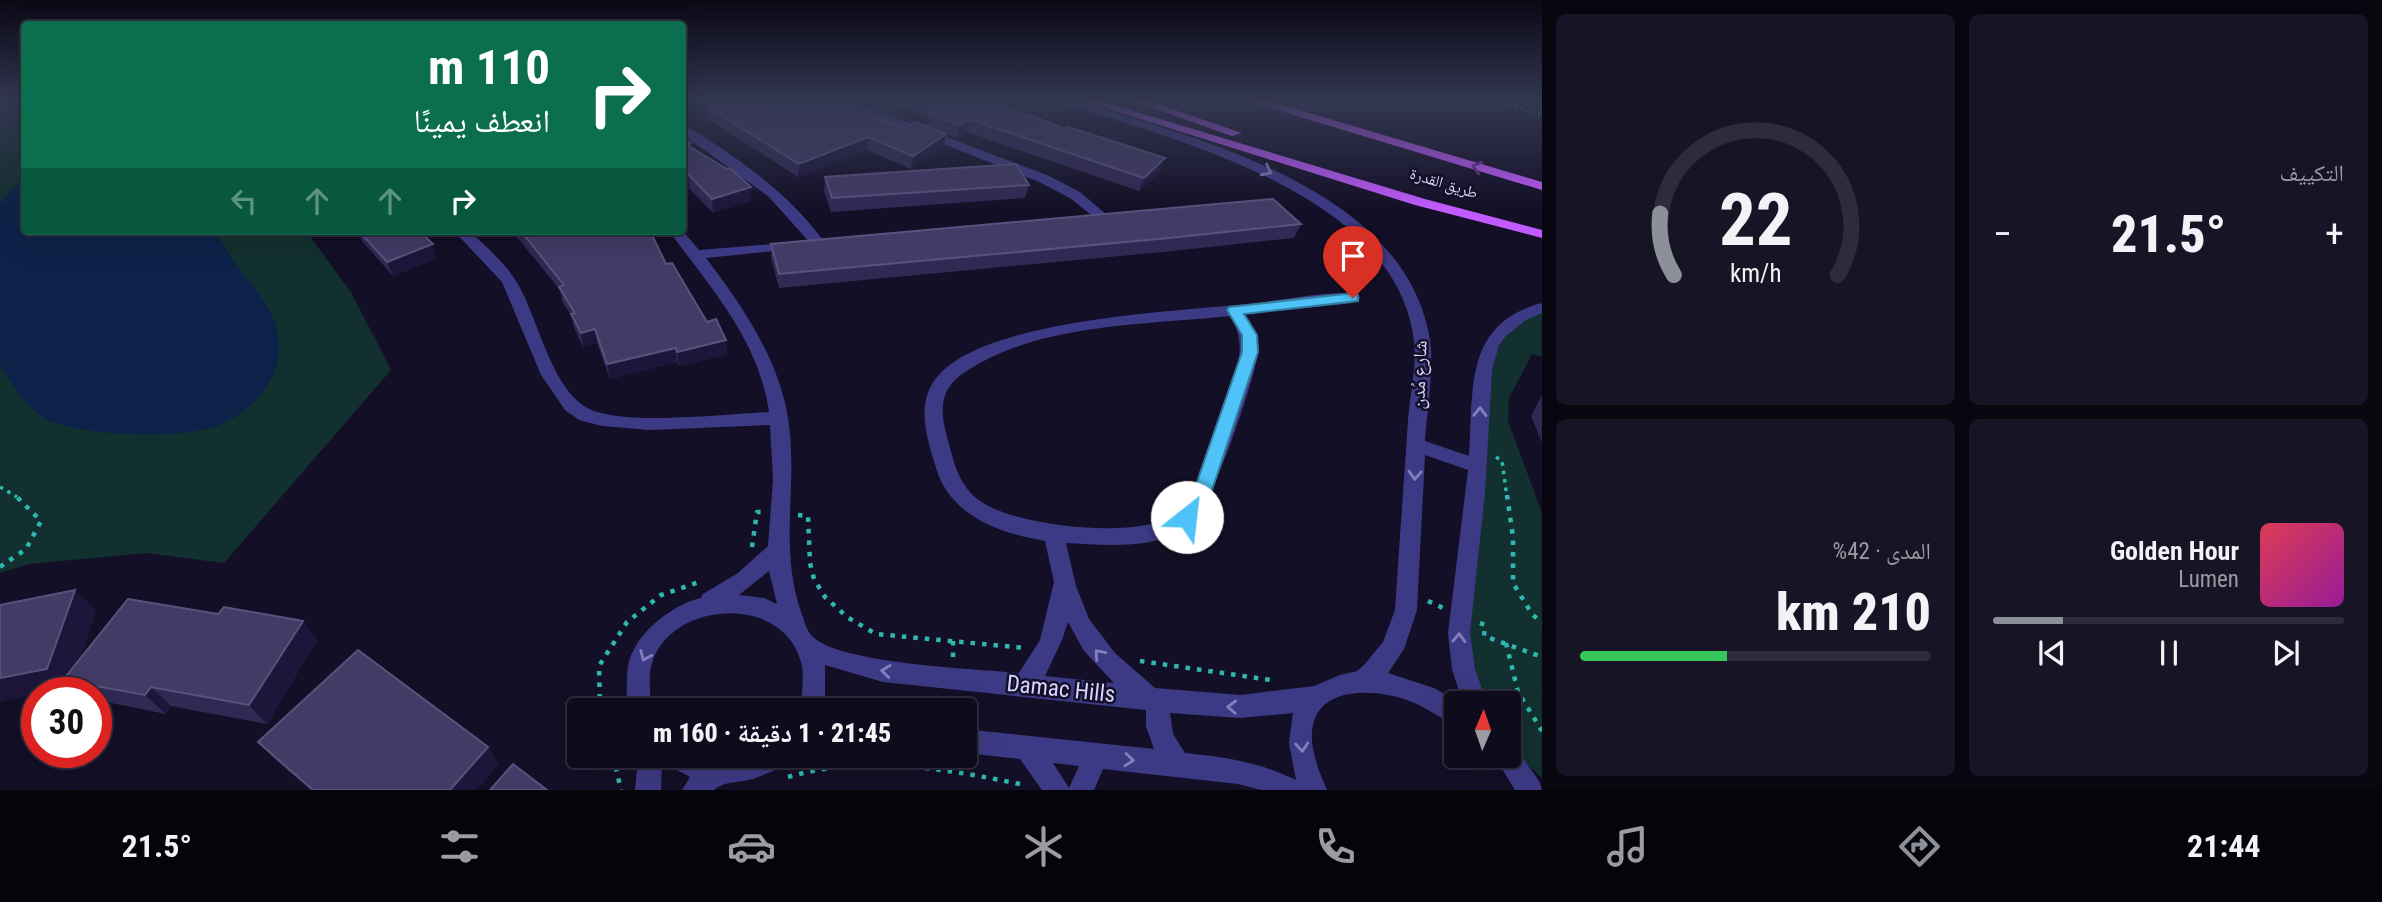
<!DOCTYPE html>
<html lang="ar">
<head>
<meta charset="utf-8">
<style>
  :root { --surface:#0e0b1c; --page:#171425; --text:#f1f3f6; --muted:#9b9ba3; --line:#2e2b3b; --accent:#8c9099 }
  body { margin:0; font-family:"Roboto Condensed","Noto Naskh Arabic",sans-serif; background:var(--page); color:var(--text); direction:rtl; height:100vh; display:flex; flex-direction:column; font-size:26px; white-space:nowrap }
  * { box-sizing:border-box; margin:0 }
  p { font-size:23px; color:var(--muted) }
  .icon { flex:none; width:38px; height:38px; fill:none; stroke:currentColor; stroke-width:2; stroke-linecap:round; stroke-linejoin:round }
  .map { position:relative; flex:1; overflow:hidden; direction:ltr }
  .panel { display:flex; flex-direction:column; gap:14px; padding:14px; background:#08060f; width:840px }
  .panel>* { flex:none }
  .guide { position:absolute; left:21px; top:21px; width:665px; height:214px; border-radius:7px; box-shadow:0 7px 28px #0002,0 0 0 2px var(--line); direction:rtl; background:#0b6e4f; color:#fff; overflow:hidden }
  .needle { width:46px; rotate:2deg }
  .controls { position:absolute; left:1444px; top:691px; display:grid; gap:14px }
  .controls a { display:grid; place-items:center; width:77px; height:77px; border-radius:7px; background:var(--surface); box-shadow:0 7px 28px #0002,0 0 0 2px var(--line); font-size:35px }
  .speed { position:absolute; left:21px; top:677px; display:flex; gap:14px; font-size:35px; font-weight:700; text-align:center }
  .speed>* { display:grid; place-content:center; width:91px; height:91px; border-radius:50%; background:var(--surface); box-shadow:0 7px 28px #0002,0 0 0 2px var(--line); line-height:1 }
  .speed .limit { border:10px solid #d22; background:#fff; color:#111 }
  .pin { position:absolute; display:grid; place-items:center; width:60px; height:60px; color:#fff; margin:-72px -30px; border-radius:50% 50% 50% 0; rotate:-45deg; box-shadow:0 0 7px #0007 }
  .pin .icon { rotate:45deg }
  .me { position:absolute; width:77px; margin:-38px; rotate:29deg; stroke-linejoin:round; filter:drop-shadow(0 0 5px #0008) }
  .turn { display:flex; align-items:center; gap:24px; height:147px; padding:0 21px; font-size:32px }
  .turn .icon { width:91px; height:91px; stroke-width:2.5 }
  .turn b { display:block; font-size:49px; line-height:60px }
  .lanes { display:flex; align-items:center; height:66px; padding:0 21px; background:#0003; justify-content:center; gap:35px; direction:ltr }
  .lanes .off { opacity:.35 }
  .big { font-size:52px; font-weight:800; line-height:1.1 }
  .panel .card { flex:1; display:flex; flex-direction:column; justify-content:center; gap:10px; min-width:0; padding:0 24px; border-radius:10px; background:var(--page) }
  .panel .dial { align-items:center; gap:0 }
  .dial svg { height:182px; overflow:visible; fill:none; stroke:var(--line); stroke-width:7; stroke-linecap:round; text-anchor:middle }
  .dial text { fill:var(--text); stroke:none }
  .song { display:flex; align-items:center; gap:21px }
  .cover { width:84px; height:84px; border-radius:10px; background:linear-gradient(135deg,hsl(350 70% 55%),hsl(300 70% 35%)) }
  .played { height:7px; border-radius:4px; background:linear-gradient(90deg,var(--accent) 20%,var(--line) 20%) }
  .keys { display:flex; justify-content:space-around; direction:ltr }
  .heat { display:flex; justify-content:space-between; align-items:center; font-size:38px; direction:ltr }
  .charge { height:10px; border-radius:5px; background:linear-gradient(90deg,#34c759 42%,var(--line) 0) }
  .panel .tiles { flex:1; display:grid; gap:14px; grid-template-columns:repeat(2,1fr) }
  .trip { position:absolute; left:567px; top:698px; width:410px; height:70px; border-radius:7px; background:var(--surface); box-shadow:0 7px 28px #0002,0 0 0 2px var(--line); font-weight:800; line-height:70px; text-align:center; direction:rtl }
  .menu { display:flex; height:112px; justify-content:space-around; align-items:center; background:#06040b; color:var(--muted) }
  .menu .icon { width:49px; height:49px }
  .menu .on { color:var(--accent) }
  .menu b { font-size:32px; color:var(--text) }
  main { display:flex; flex:1; min-height:0 }
  .map>svg:first-child { display:block }
</style>
</head>
<body>
<main>
<section class="panel">
<div class="tiles">
<div class="card"><p>التكييف</p>
<div class="heat"><a>−</a><b class="big">21.5°</b><a>+</a></div>
</div>
<div class="card dial"><svg viewBox="0 0 100 80">
<path d="M14 69A42 42 0 1 1 86 69"/>
<path d="M14 69A42 42 0 0 1 8 42" stroke="#8c9099"/>
<text x="50" y="56" font-size="32" font-weight="700">22</text>
<text x="50" y="72" font-size="11">km/h</text>
</svg></div>
<div class="card">
<div class="song"><i class="cover"></i><div><b>Golden Hour</b><p>Lumen</p></div></div>
<div class="played"></div>
<div class="keys"><svg class="icon" aria-label="previous" viewBox="0 0 24 24"><path d="M18 5L8 12l10 7zM5 5v14"/></svg><svg class="icon" aria-label="pause" viewBox="0 0 24 24"><path d="M8 5v14M16 5v14"/></svg><svg class="icon" aria-label="next" viewBox="0 0 24 24"><path d="M6 5l10 7-10 7zM19 5v14"/></svg></div>
</div>
<div class="card"><p>المدى · 42%</p><b class="big">210 km</b><div class="charge"></div></div>
</div>
</section>
<div class="map">
<svg width="1542" height="790" viewBox="0 0 1542 790">
  <rect width="100%" height="100%" fill="#130f26"/>
  <g fill="#12302f">
    <path d="M0,100H24V231H306L351,292L391,370L224,563L146,553L29,564L0,573Z"/>
    <path d="M1542,309V357L1532,354L1509,398L1508,421L1542,513V778C1508,748 1509,747 1508,704L1480,703L1459,599L1475,436L1500,331Z"/>
  </g>
  <path fill="#0c2248" d="M24,177V231H215C223,243 229,256 238,267C257,294 277,309 279,345C282,380 250,412 220,425C184,440 69,438 38,414C23,402 9,380 0,363V203Z"/>
  <g fill="none" stroke-linecap="round" stroke-linejoin="round">
    <path stroke="#2fb8b0" stroke-width="2.5" stroke-dasharray="2.5 3.5" stroke-linecap="butt" d="M1492,100L1542,115"/>
    <g stroke="#2fb8b0" stroke-width="3.5" stroke-dasharray="3.5 5" stroke-linecap="butt">
      <path d="M1496,457L1502,461L1507,497"/>
      <path d="M0,487L17,497"/>
    </g>
    <g stroke="#2fb8b0" stroke-width="4.5" stroke-dasharray="4.5 7" stroke-linecap="butt">
      <path d="M1507,495L1513,537V583L1532,614L1542,623"/>
      <path d="M798,515L808,516L810,563L814,579L825,597L847,617L876,634L1025,648"/>
      <path d="M752,547L757,512H762"/>
      <path d="M0,567L26,549L41,521L15,495"/>
      <path d="M1428,601L1443,608"/>
      <path d="M1480,623L1485,625L1484,636L1542,657"/>
      <path d="M953,641V660"/>
      <path d="M1506,643L1518,692L1542,731"/>
      <path d="M1140,661L1271,680"/>
      <path d="M955,699L956,710"/>
      <path d="M600,710L599,666L627,622L661,595L702,581"/>
      <path d="M613,756L621,790"/>
      <path d="M788,777C867,754 946,769 1025,785"/>
    </g>
    <g fill="#3d3a85" fill-rule="evenodd">
      <path d="M833,100H848L1047,175L1080,192L1107,215L1100,219L1095,218L1070,198L1037,181Z"/>
      <path d="M1059,100H1074C1197,139 1406,188 1430,340C1434,365 1427,414 1425,441L1469,456C1474,390 1463,324 1542,303V313L1526,320L1506,336L1499,345L1492,370L1485,493L1470,633L1475,669L1487,704H1463L1452,669L1448,633L1468,470L1425,455L1417,610L1404,649L1388,673L1434,688L1462,704H1456V725C1439,718 1425,706 1407,700C1382,691 1331,685 1316,716C1305,739 1318,769 1327,790H1261L1238,784L1103,769L1094,790H1042L1020,759L964,753V729L1154,749L1146,726V710L883,682L825,665V710H801C801,696 805,676 801,662C783,592 666,601 651,667C648,680 651,697 651,710H627C627,697 626,680 628,666C634,634 671,605 701,598L703,594L738,573L768,546L773,480L770,425L650,430L602,426L579,420L565,410L541,375L502,282L454,231H469C486,246 504,262 516,281C539,317 551,395 594,411C634,425 724,414 769,412C759,340 710,287 669,231L682,230L699,250L798,242L800,245L793,249L706,258C740,303 773,350 786,407C801,478 777,541 801,612C804,619 806,630 812,636C839,664 976,669 1019,673L1040,640L1054,582L1045,541C1000,533 951,517 936,468C927,438 915,404 937,377C984,318 1184,311 1258,303C1282,300 1338,289 1358,295L1361,298L1353,303L1245,314C1253,325 1260,340 1258,354C1252,386 1211,512 1187,528C1154,550 1103,545 1066,543L1076,586L1089,619L1115,653L1155,688L1240,695L1314,686L1340,675L1357,671L1364,665L1383,642L1395,610C1399,547 1404,483 1408,420C1410,395 1417,366 1414,341C1397,194 1176,140 1060,102ZM1230,316C1253,349 1229,391 1218,426C1209,451 1197,500 1174,515C1138,540 1010,527 976,498C956,481 953,457 946,433C939,405 942,386 968,370C1041,323 1146,325 1230,316ZM769,571L777,604L764,598L739,595ZM1068,622L1084,651L1114,683L1045,676L1062,640ZM1170,713L1240,718L1293,713L1289,743L1296,780C1259,762 1225,757 1185,753L1173,734ZM1053,763L1079,766L1069,788Z"/>
      <path d="M682,125C694,129 705,138 715,144C757,172 796,202 825,243L823,246H813L768,196L682,134Z"/>
      <path d="M1508,745L1515,747L1539,781L1542,790H1515L1494,756H1508Z"/>
      <path d="M638,756L724,758L789,756L786,765C775,770 764,775 753,779C739,783 724,781 714,790H682L690,777L662,762L661,790H635Z"/>
    </g>
    <g fill="#c25bff" fill-rule="evenodd">
      <path d="M1080,100H1097L1425,199L1542,230V238L1415,205Z"/>
      <path d="M1130,100H1146L1242,133L1232,136Z"/>
      <path d="M1250,100H1266L1542,182V190L1251,102Z"/>
    </g>
  </g>
  <g fill="#312854" fill-rule="evenodd">
    <path d="M722,100H988L1161,171L1139,191L966,132L957,138L946,134L944,147L911,169L867,150L798,177L707,118L706,106ZM884,100L928,117L927,127L905,129L860,112L861,102L873,107Z"/>
    <path d="M682,138L691,143V147L751,201L713,213L690,189L685,191L682,189Z"/>
    <path d="M825,177L1029,185L1025,198L831,212L824,191Z"/>
    <path d="M1301,224L1294,238L1163,252L779,288L771,258V244Z"/>
    <path d="M358,231H419L437,258L393,276L362,241Z"/>
    <path d="M512,231H650L666,264L707,322L726,340L727,354L679,366L677,362L610,379L597,343L583,347L574,328L572,317L562,301L560,290Z"/>
    <path d="M1542,395V443L1531,416Z"/>
    <path d="M96,610L80,658L218,614L303,621L317,640L267,724L171,706L166,714L96,700V693H79L71,687L43,693Z"/>
    <path d="M258,742L488,747L498,765L476,790H311L276,760Z"/>
  </g>
  <g fill="#1d163a">
    <path d="M873,100H884L873,107Z"/>
    <path d="M861,101L860,114L850,108Z"/>
    <path d="M968,119L966,132L957,138L959,125Z"/>
    <path d="M946,134L944,147L911,169L913,156Z"/>
    <path d="M868,137L867,150L798,177L799,164Z"/>
    <path d="M1165,158L1161,171L1139,191L1144,178Z"/>
    <path d="M689,175L690,189L685,191L684,177Z"/>
    <path d="M751,187V201L713,213L712,199Z"/>
    <path d="M433,244L437,258L393,276L387,262Z"/>
    <path d="M595,329L597,343L583,347L581,333Z"/>
    <path d="M726,340L727,354L679,366L677,352Z"/>
    <path d="M676,348L677,362L610,379L607,364Z"/>
    <path d="M75,590L96,610L72,682L63,680L71,687L43,693H37V694L0,702V678Z"/>
    <path d="M303,621L317,640L267,724L249,705Z"/>
    <path d="M151,687L171,706L166,714L145,695Z"/>
    <path d="M488,747L498,765L476,790H450Z"/>
  </g>
  <g fill="#433a66" stroke="#5a527e" stroke-width="2">
    <path d="M722,100H858L861,101L850,108L905,129L916,122L946,134L913,156L868,137L799,164L706,106Z"/>
    <path d="M916,100H988L1066,129L1068,127L1165,158L1144,178L968,119L959,125L929,114L939,108Z"/>
    <path d="M682,138L691,143L687,145L727,169L730,168L751,187L712,199L689,175L684,177L682,176Z"/>
    <path d="M1016,164L1029,185L832,198L825,177Z"/>
    <path d="M1273,199L1301,224L1169,238L779,274L771,244Z"/>
    <path d="M359,231H419L433,244L387,262Z"/>
    <path d="M521,231H650L666,264L672,263L707,322L716,319L726,340L677,352L676,348L607,364L595,329L581,333L571,314L575,313L559,287L564,285Z"/>
    <path d="M75,590L47,669L0,678V605Z"/>
    <path d="M128,599L218,614L224,607L303,621L249,705L151,687L145,695L63,680Z"/>
    <path d="M358,650L488,747L450,790H313L258,742Z"/>
    <path d="M513,764L547,790H490Z"/>
  </g>
  <defs><path id="oneway-chevron" d="M-2-3.5L2.5 0L-2 3.5" fill="none" stroke-width="1.6" stroke-linecap="round" stroke-linejoin="round" transform="scale(1.75)"/></defs>
  <use stroke="#623188" href="#oneway-chevron" transform="translate(1477 167) rotate(-163)"/>
  <g stroke="#837fbc">
    <use href="#oneway-chevron" transform="translate(1267 171) rotate(26)"/>
    <use href="#oneway-chevron" transform="translate(1480 412) rotate(-89)"/>
    <use href="#oneway-chevron" transform="translate(1415 475) rotate(93)"/>
    <use href="#oneway-chevron" transform="translate(1459 638) rotate(-88)"/>
    <use href="#oneway-chevron" transform="translate(1099 654) rotate(-131)"/>
    <use href="#oneway-chevron" transform="translate(645 656) rotate(114)"/>
    <use href="#oneway-chevron" transform="translate(886 671) rotate(-173)"/>
    <use href="#oneway-chevron" transform="translate(1232 707) rotate(-178)"/>
    <use href="#oneway-chevron" transform="translate(1302 747) rotate(86)"/>
    <use href="#oneway-chevron" transform="translate(1129 760) rotate(6)"/>
  </g>
  <linearGradient id="sky" x2="0" y2="1"><stop stop-color="#0a0815"/><stop offset="0.48" stop-color="#333752"/><stop offset="1" stop-color="#333752" stop-opacity="0"/></linearGradient>
  <rect width="1542" height="210" fill="url(#sky)"/>
  <path fill="#4fc3f7" stroke="#337fa1" stroke-width="2" d="M1353,293L1358,295V301L1244,314L1257,335L1258,352L1208,502C1202,513 1195,526 1181,522L1178,517L1191,499L1242,352V335L1227,310L1229,307Z"/>
  <g text-anchor="middle" dominant-baseline="central" stroke-width="5" stroke-linejoin="round" paint-order="stroke">
    <g font-size="16" fill="#d9d4ff" stroke="#130f26">
      <text transform="translate(1444 183) rotate(17)">طريق القدرة</text>
    </g>
    <g font-size="19" fill="#d9d4ff" stroke="#130f26">
      <text transform="translate(1419 375) rotate(-88)">شارع مُدن</text>
    </g>
    <g font-size="23" fill="#d9d4ff" stroke="#130f26">
      <text transform="translate(1061 689) rotate(6)">Damac Hills</text>
    </g>
  </g>
</svg>
<div class="controls">
<a><svg class="needle" viewBox="-14 -14 28 28"><path d="M0-13l5 13h-10z" fill="#e53935"/><path d="M0 13l5-13h-10z" fill="#9b9ba3"/></svg></a>
</div>
<div class="speed"><div class="limit">30</div></div>
<div class="pin" style="left:1353px;top:298px;background:#d93025"><svg class="icon" aria-label="arrive" viewBox="0 0 24 24"><path d="M6 21V4h12l-3 4 3 4H6"/></svg></div>
<svg class="me" style="left:1187px;top:517px" viewBox="-20 -20 40 40"><circle r="19" fill="#fff"/><path d="M0-13L10 11 0 6-10 11z" fill="#4fc3f7"/></svg>
<div class="trip">21:45 · 1 دقيقة · 160 m</div>
<div class="guide">
<div class="turn"><svg class="icon" aria-label="right" viewBox="0 0 24 24"><path d="M7 20v-9h11M14 6l5 5-5 5"/></svg><div><b>110 m</b>انعطف يمينًا</div></div>
<div class="lanes"><svg class="icon off" aria-label="left" viewBox="0 0 24 24"><path d="M17 20v-9H6M10 6l-5 5 5 5"/></svg><svg class="icon off" aria-label="ahead" viewBox="0 0 24 24"><path d="M12 20V5M6 11l6-6 6 6"/></svg><svg class="icon off" aria-label="ahead" viewBox="0 0 24 24"><path d="M12 20V5M6 11l6-6 6 6"/></svg><svg class="icon" aria-label="right" viewBox="0 0 24 24"><path d="M7 20v-9h11M14 6l5 5-5 5"/></svg></div>
</div>
</div>
</main>
<nav class="menu">
<b>21:44</b>
<svg class="icon on" aria-label="directions" viewBox="0 0 24 24"><path d="M12 3l9 9-9 9-9-9zM9 14v-3h6M13 9l2 2-2 2"/></svg>
<svg class="icon" aria-label="music" viewBox="0 0 24 24"><path d="M9 18V5l10-2v13"/><circle cx="6" cy="18" r="3"/><circle cx="16" cy="16" r="3"/></svg>
<svg class="icon" aria-label="phone" viewBox="0 0 24 24"><path d="M5 4h4l2 5-3 2q2 4 5 5l2-3 5 2v4C11 20 4 13 5 4z"/></svg>
<svg class="icon" aria-label="climate" viewBox="0 0 24 24"><path d="M12 3v18M4 7l16 10M4 17L20 7"/></svg>
<svg class="icon" aria-label="car" viewBox="0 0 24 24"><path d="M5 17H2v-5l4-1 3-4h7l3 4 3 1v5h-3M9 17h6M6 11h13"/><circle cx="7" cy="17" r="2"/><circle cx="17" cy="17" r="2"/></svg>
<svg class="icon" aria-label="filters" viewBox="0 0 24 24"><path d="M4 7h16M4 17h16"/><circle cx="9" cy="7" r="2"/><circle cx="15" cy="17" r="2"/></svg>
<b>21.5°</b>
</nav>
</body>
</html>
